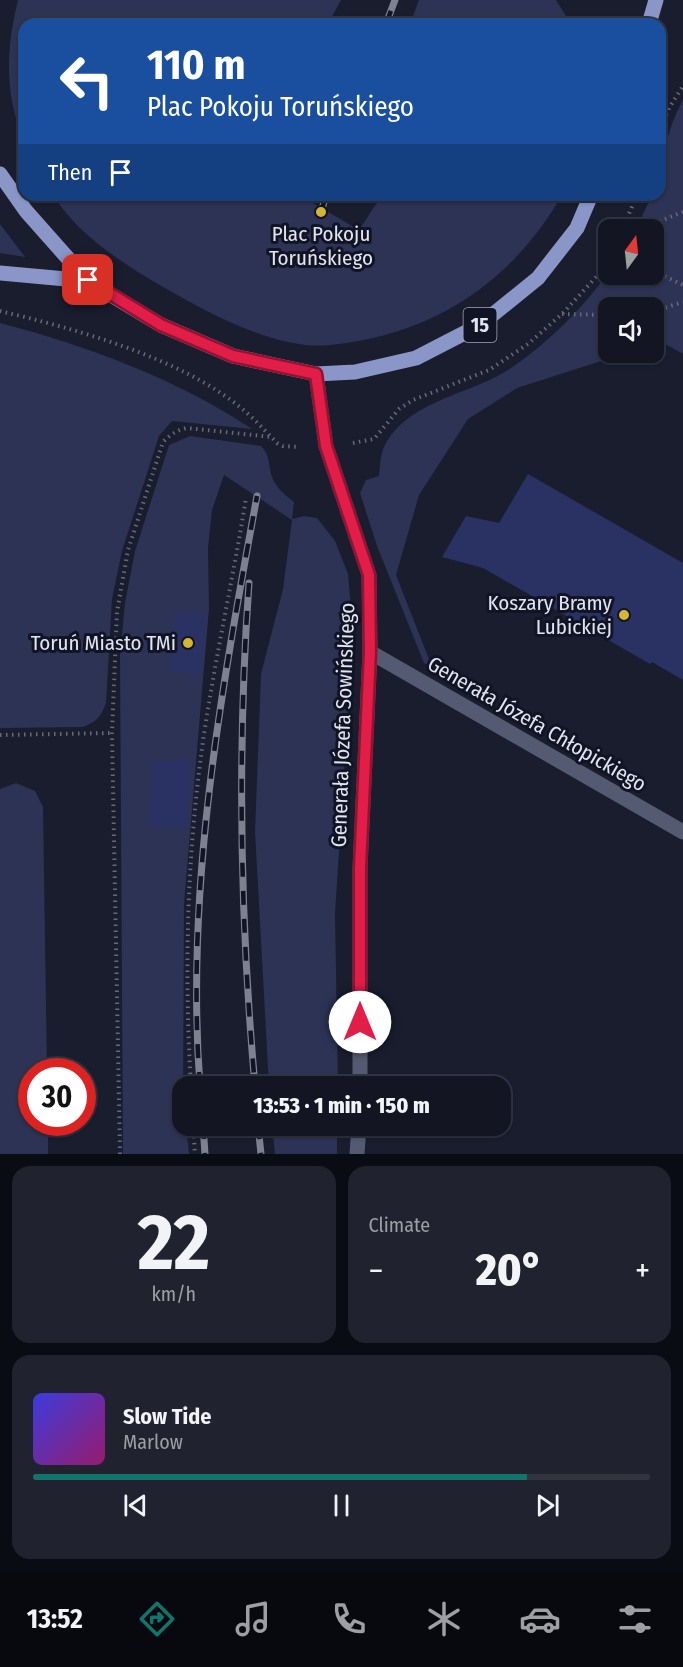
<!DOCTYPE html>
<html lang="en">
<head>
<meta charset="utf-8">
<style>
  :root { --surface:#131622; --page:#20232f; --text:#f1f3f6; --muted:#9d9fa5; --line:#323540; --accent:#0f766e }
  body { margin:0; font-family:"Fira Sans Condensed",sans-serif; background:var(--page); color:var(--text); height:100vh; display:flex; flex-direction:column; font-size:22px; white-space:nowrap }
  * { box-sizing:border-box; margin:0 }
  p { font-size:20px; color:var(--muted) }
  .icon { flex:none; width:33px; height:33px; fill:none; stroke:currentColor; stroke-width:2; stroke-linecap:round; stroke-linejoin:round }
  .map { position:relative; height:1154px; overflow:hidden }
  .details { display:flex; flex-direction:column; gap:12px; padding:12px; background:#0a0c13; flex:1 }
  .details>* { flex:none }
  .guide { position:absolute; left:18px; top:18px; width:648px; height:183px; border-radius:18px; box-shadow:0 2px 4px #0004,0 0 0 2px var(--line); background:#1a4fa0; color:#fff; overflow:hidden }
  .needle { width:39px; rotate:15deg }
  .controls { position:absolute; left:598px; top:219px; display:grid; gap:12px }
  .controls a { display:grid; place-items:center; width:66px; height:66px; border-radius:12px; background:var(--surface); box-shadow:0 2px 4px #0004,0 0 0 2px var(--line); font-size:30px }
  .speed { position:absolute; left:18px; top:1058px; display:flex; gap:12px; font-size:30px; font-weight:700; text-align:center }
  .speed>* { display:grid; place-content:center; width:78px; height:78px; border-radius:50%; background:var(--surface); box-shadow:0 2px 4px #0004,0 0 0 2px var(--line); line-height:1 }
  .speed .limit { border:9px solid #d22; background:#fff; color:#111 }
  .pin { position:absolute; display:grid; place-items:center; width:51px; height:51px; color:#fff; margin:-26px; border-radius:12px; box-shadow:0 3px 9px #0006 }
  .me { position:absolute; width:66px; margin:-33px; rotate:0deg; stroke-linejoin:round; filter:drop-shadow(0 0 4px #0008) }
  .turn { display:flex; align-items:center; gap:21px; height:126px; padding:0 30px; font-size:27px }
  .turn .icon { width:78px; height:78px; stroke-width:2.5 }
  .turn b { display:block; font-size:42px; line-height:51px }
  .then { display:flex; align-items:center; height:57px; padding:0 30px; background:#0003; gap:12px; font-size:22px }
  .big { font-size:45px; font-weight:800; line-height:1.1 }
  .details .tile { flex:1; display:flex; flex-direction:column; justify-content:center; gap:9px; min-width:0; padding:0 21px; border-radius:18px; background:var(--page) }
  .details .dial { align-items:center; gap:0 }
  .dial b { font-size:78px; line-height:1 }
  .song { display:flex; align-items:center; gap:18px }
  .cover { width:72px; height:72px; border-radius:9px; background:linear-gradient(135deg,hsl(240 70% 55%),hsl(320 70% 35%)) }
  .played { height:6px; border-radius:3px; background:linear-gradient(90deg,var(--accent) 80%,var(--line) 80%) }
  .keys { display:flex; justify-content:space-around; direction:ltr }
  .heat { display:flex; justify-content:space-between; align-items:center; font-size:33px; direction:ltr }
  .details .tiles { flex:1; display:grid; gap:12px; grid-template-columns:1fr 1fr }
  .tile:last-child { grid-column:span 2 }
  .trip { position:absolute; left:172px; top:1076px; width:339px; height:60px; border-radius:18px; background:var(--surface); box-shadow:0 2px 4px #0004,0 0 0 2px var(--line); font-weight:800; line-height:60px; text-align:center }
  .tab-bar { display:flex; height:96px; justify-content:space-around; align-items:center; background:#08090e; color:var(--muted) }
  .tab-bar .icon { width:42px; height:42px }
  .tab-bar .on { color:var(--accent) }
  .tab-bar b { font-size:27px; color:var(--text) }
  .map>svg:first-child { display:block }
</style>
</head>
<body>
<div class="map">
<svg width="683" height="1154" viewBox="0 0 683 1154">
  <rect width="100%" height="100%" fill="#191d2e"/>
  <g fill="#2c3355">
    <path d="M18,0H341L328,24H24V141C4,94 6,49 18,0Z"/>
    <path d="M419,0H556L571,24H410Z"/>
    <path d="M683,100V354L660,341L654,343V308H609V352L626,353L517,388L468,419L419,495L396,575L432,667L424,663L377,546L360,493L366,480L379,476C380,467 380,454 385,445C408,400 473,394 511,368C549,342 582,309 609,272V274H654V230L636,229L652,195H660C660,163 667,128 683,100Z"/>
    <path d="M53,195H299L359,230L382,195H562C519,270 453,321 368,339C348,343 326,347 305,345C254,338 207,312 163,287C122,263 79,236 53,195Z"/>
    <path d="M0,224L25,257L0,253Z"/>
    <path d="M0,323C88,346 177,379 252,429L172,421L159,436L122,551L112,599L106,703C101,717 96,722 83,727L0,728Z"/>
    <path d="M190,436L261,446C271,456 268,466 272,477C276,488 285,495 294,502L292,519L304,516L317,518L335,541L348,574L353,631L335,914L338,1086H269L255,832L261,674L283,589L292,520L224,475L212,510L208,548L209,609L184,904L183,1125H186L189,1154H123L120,655L125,603L135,551L169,445Z"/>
    <path d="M16,783L35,791L43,807L47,1071H32V1122H48V1154H0V789Z"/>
    <path d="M272,1125H337V1154H275Z"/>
  </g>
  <g fill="#2a3264">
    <path d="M528,474L683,563V680L652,662L650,664L483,568L442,557L466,516L499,523Z"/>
    <path d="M174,612L207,614L201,674L169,671Z"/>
    <path d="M189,760L188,826L151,827L152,761Z"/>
  </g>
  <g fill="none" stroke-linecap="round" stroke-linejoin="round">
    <g stroke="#676a79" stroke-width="4" stroke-dasharray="1.5 4.5" stroke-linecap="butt">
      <path d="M660,132L669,108L683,86"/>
      <path d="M622,230L637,195"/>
      <path d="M637,230L683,212"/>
      <path d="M654,271L683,285"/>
      <path d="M0,311C76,329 181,358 241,408C254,418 265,431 277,443L283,446L298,447"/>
      <path d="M654,311L683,302"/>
      <path d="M562,314L609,315"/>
      <path d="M353,443L374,439L399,409L413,400L489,370L528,344L562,314L597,276L609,253"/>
      <path d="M0,735L112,733"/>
      <path d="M191,1086C184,971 187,855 203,741C215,659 233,579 246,498"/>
      <path d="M193,1125L195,1154"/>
      <path d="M120,1154L112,733L117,612L128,550L163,442C171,434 177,430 187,428L272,437"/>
    </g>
    <g stroke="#545a72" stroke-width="15">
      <path d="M316,374L326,446L369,575L370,652L360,868V1086"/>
      <path d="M370,652L683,832"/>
      <path d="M357,1154L359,1125"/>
    </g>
    <g stroke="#8a96c8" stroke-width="15">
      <path d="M649,24L656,0"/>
      <path d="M0,174L26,211L88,281L161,325L233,356L316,374L355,372L416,358L480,325L538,278L577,228L591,195"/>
      <path d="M0,273L88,281"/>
    </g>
    <g stroke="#7e8290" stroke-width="7">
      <g id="rail">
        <path d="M386,24L395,0"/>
        <path d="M322,209L326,195"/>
        <path d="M249,583C237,751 240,918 255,1086"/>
        <path d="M200,1086C185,888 221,691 257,496"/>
        <path d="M203,1125L205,1154"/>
        <path d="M258,1125L261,1154"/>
      </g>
    </g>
    <use href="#rail" stroke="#111424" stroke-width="4.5" stroke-dasharray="14" stroke-linecap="butt"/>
  </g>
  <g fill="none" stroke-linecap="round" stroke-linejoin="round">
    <g stroke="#92132f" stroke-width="15">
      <path id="route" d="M88,280L161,325L233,356L316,374L326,446L369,575L370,652L360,868V1022"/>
    </g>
    <use href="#route" stroke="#e11d48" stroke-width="10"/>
  </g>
  <g fill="#d6b534" stroke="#111424" stroke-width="2">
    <circle cx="321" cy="212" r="6"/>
    <circle cx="624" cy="615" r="6"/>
    <circle cx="188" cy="643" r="6"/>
  </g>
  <g text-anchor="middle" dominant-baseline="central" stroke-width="6" stroke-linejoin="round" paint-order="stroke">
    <rect fill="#111424" stroke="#a3a6b4" stroke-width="1.5" x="463.5" y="308" width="33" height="34" rx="4.5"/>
    <g font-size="20" font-weight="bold" fill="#e2e5f1">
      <text x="480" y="325">15</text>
    </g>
    <g font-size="21" fill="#e2e5f1" stroke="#111424" text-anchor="end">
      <text x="321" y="234" text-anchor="middle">Plac Pokoju<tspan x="321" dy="24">Toruńskiego</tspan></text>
      <text x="612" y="603">Koszary Bramy<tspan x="612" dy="24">Lubickiej</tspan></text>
      <text x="176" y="643">Toruń Miasto TMi</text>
    </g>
    <g font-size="21" fill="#e2e5f1" stroke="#111424">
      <text transform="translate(537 724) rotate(30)">Generała Józefa Chłopickiego</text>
      <text transform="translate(343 725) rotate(-88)">Generała Józefa Sowińskiego</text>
    </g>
  </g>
</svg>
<div class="controls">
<a><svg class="needle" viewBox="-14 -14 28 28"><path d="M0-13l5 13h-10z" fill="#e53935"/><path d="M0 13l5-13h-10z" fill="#9d9fa5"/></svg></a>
<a><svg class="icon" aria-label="sound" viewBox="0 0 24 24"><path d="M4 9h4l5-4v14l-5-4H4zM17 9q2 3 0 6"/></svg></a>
</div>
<div class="speed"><div class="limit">30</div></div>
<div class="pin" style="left:88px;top:280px;background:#d93025"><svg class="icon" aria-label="arrive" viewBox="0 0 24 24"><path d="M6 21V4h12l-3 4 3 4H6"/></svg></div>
<svg class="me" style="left:360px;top:1022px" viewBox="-20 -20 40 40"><circle r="19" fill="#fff"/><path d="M0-13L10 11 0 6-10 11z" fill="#e11d48"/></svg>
<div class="trip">13:53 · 1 min · 150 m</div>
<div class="guide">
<div class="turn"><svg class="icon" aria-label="left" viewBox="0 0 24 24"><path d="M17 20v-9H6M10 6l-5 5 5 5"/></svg><div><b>110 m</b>Plac Pokoju Toruńskiego</div></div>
<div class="then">Then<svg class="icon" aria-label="arrive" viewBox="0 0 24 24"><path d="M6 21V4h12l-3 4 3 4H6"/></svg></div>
</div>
</div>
<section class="details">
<div class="tiles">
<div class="tile dial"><b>22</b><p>km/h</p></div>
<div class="tile"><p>Climate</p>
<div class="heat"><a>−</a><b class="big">20°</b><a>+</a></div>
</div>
<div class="tile">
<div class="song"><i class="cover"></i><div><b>Slow Tide</b><p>Marlow</p></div></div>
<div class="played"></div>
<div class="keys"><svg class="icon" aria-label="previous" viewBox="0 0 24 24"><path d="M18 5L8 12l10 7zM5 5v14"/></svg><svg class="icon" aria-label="pause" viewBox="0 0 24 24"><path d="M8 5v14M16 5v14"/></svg><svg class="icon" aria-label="next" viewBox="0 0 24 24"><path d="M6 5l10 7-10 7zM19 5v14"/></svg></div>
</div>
</div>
</section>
<nav class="tab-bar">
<b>13:52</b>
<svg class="icon on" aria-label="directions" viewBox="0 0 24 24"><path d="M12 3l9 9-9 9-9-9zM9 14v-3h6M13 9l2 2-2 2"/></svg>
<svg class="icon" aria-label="music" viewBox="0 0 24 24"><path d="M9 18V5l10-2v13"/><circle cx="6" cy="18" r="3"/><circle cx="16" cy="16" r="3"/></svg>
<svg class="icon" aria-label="phone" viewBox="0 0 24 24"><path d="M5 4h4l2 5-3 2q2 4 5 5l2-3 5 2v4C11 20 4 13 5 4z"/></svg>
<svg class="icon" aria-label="climate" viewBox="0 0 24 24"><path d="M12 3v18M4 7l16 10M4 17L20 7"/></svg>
<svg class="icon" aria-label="car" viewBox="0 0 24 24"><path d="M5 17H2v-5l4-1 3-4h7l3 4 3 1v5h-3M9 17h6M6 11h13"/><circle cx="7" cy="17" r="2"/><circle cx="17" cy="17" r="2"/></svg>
<svg class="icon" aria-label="filters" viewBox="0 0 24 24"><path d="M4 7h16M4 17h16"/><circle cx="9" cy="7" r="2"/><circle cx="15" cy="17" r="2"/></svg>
</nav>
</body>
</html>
